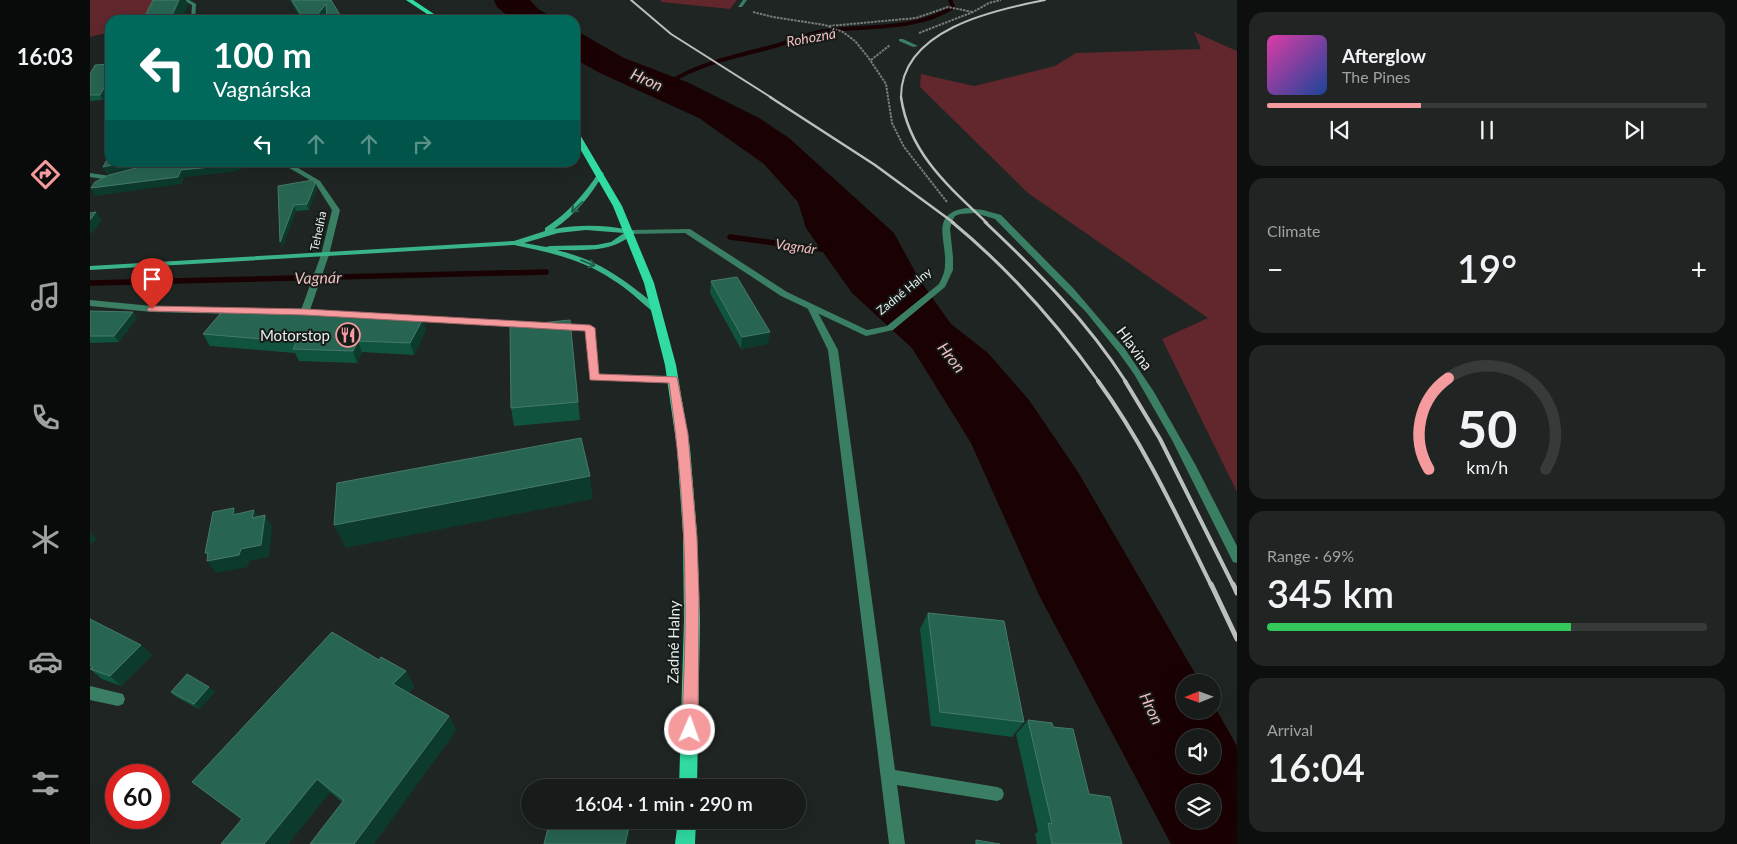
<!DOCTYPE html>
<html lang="en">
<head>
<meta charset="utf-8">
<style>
  :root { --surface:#171c1a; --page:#202523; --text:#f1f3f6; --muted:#9ea1a2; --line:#363a39; --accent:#f59b9e }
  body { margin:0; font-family:Lato,sans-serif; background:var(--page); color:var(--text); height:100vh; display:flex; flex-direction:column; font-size:19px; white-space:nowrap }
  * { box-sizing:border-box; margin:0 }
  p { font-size:16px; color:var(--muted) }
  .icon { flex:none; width:28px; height:28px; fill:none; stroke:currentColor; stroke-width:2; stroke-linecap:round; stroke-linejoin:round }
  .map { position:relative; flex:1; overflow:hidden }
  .drawer { display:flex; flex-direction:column; gap:12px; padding:12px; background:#0d0f0e; width:500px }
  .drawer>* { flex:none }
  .hud { position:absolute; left:15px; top:15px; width:475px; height:152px; border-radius:15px; box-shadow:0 5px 20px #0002,0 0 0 1px var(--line); background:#00695c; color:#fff; overflow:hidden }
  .needle { width:32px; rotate:269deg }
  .tools { position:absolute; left:1086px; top:674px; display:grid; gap:10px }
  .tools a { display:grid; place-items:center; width:45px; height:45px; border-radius:50%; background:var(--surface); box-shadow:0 5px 20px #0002,0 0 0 1px var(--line); font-size:25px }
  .speed { position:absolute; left:15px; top:764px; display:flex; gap:10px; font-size:25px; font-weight:700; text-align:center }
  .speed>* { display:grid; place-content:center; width:65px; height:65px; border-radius:50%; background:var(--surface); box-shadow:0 5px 20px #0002,0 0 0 1px var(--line); line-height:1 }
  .speed .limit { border:8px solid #d22; background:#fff; color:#111 }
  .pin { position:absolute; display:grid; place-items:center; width:42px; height:42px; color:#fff; margin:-51px -21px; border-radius:50% 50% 50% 0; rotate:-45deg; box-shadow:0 0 5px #0007 }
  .pin .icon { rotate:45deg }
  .me { position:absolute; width:55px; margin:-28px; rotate:2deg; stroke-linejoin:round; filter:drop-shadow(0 0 4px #0008) }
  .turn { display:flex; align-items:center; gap:18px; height:105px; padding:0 25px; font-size:22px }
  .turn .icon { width:65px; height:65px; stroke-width:2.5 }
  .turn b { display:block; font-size:35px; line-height:42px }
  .lanes { display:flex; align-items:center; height:48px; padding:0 25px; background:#0003; justify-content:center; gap:25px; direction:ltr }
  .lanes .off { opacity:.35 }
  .big { font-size:38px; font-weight:600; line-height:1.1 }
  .drawer .widget { flex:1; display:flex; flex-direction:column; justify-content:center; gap:8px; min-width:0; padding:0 18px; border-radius:15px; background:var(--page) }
  .drawer .dial { align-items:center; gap:0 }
  .dial svg { height:130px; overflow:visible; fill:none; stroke:var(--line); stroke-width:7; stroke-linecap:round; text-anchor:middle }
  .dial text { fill:var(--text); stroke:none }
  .song { display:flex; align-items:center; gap:15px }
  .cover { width:60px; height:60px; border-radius:8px; background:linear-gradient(135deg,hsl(320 70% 55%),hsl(220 70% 35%)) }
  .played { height:5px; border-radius:2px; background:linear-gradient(90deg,var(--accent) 35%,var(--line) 35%) }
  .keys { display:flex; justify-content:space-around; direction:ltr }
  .heat { display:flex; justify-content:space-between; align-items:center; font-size:28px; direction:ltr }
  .charge { height:8px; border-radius:4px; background:linear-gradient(90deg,#34c759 69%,var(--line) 0) }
  .trip { position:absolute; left:431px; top:779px; width:285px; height:50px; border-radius:25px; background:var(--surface); box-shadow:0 5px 20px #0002,0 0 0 1px var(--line); font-weight:600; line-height:50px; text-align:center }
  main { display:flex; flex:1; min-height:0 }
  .tabs { display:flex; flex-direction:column; width:90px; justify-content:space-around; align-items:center; background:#090b0a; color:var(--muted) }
  .tabs .icon { width:35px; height:35px }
  .tabs .active { color:var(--accent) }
  .tabs b { font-size:22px; color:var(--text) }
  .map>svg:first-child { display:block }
</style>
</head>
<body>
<main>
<nav class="tabs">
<b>16:03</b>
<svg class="icon active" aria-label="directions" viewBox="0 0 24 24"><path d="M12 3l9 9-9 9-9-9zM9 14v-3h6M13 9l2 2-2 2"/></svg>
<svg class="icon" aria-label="music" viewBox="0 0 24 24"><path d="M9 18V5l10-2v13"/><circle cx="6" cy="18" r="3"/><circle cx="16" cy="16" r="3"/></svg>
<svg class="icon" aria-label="phone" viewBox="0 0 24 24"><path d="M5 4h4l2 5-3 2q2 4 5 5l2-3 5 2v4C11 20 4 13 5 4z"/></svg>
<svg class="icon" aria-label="climate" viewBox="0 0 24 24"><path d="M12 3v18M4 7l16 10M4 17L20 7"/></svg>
<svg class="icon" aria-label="car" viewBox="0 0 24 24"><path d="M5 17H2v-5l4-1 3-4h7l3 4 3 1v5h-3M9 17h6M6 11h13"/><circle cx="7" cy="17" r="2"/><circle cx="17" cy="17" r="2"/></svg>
<svg class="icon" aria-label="filters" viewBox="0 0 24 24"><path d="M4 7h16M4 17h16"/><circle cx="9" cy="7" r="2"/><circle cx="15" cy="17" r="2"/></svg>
</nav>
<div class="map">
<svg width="1147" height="844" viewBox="0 0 1147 844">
  <rect width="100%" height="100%" fill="#1f2522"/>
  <g fill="#61272c">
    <path d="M0,0H89L51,20H20V32L0,37Z"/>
    <path d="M571,0H647L640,9L571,2Z"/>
    <path d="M1104,32L1147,51V492L1072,339L1118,318L938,193L830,87L831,74L884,86L965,66L986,53L1111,49Z"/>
  </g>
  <g fill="#1a0104" fill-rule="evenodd">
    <path d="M404,0H440L448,9L467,20H423L407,7Z"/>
    <path d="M485,30L534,58L597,82L669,118L699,138L804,233L829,279L861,324L898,353L939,400L988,472L1110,682H1095V710H1122L1123,704L1147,746V844H1081L949,595L881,443L822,348L762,293L716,228L708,202L674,164L609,118L510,73L485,59ZM1095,738H1122V765H1095ZM1095,792H1122V820H1095Z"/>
  </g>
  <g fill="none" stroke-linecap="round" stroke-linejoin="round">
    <path stroke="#1a0104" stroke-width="4" d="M580,82C613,62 648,56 685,46C702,41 718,33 736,31C778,25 826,31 863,7L860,0"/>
    <g stroke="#1a0104" stroke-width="5.5">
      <path d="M640,237L739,250"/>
      <path d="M0,283L456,272"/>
    </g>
    <g stroke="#787d7b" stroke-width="2" stroke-dasharray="2.5 1" stroke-linecap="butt">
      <path d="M663,12L683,17L735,25L753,32L765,41L778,57L796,84L802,123L814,147L857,202"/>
      <path d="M739,26L826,18L858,7L883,12"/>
      <path d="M829,33L883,12L899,3L911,0"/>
      <path d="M781,60L800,45"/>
    </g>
    <g fill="#3a7f63" fill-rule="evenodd">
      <path d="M93,0H99L106,4L105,20H101L102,5Z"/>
      <path d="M809,39H813L828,46L823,47L809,41Z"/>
      <path d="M721,304L725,307L748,350L805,770L907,787L912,789L914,794L912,799L907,801L807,785L815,844H799L738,350L717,307Z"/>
    </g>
    <g fill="#3a7f63" fill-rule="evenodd">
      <path d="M653,0H657L652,7H648Z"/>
      <path d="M343,14L345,16L323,20H313Z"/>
      <path d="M189,162H198L230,181L250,210L239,255L220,310L448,322L452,325L448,328L195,314L194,312L198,309L211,310L231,255L242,210L225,183Z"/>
      <path d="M0,173L20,176L23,178L20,180L0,177Z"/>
      <path d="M876,208L893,210L911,215L984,289L1035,349L1064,392L1105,464L1147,546V563L1143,562L1082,440L1044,374L1029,353L996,312L905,219L885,213L870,214L865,216L862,221L860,229L863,257V270L855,287L803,330L776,336L691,296L595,233L541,234L537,232L541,230L600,229L697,292L777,330L797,326L849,284C852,278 855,272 855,265C857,240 839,214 876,208Z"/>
      <path d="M0,300L62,306L146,308L150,311L146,314L62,312L0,306Z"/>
      <path d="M468,323L503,326L508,374L583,376L588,379L583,382L500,379L496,331L465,328L464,326L465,324Z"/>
      <path d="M0,686L33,694L35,699L33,704L28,706L0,700Z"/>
    </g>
    <path fill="#39b388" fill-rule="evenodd" d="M509,172L514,173C501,195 486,214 464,229C490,224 515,225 541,230L545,232C523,253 495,250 467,250C511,261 535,280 569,308L570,310L569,312H563C550,301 538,289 523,280C494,260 459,252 424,245L0,270V266L424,241L455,231V228C478,213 494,195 509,172ZM496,230L534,233L521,242L506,245L460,246L456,247L434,243L468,233Z"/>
    <g fill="#31dca4" fill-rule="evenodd">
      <path d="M316,0H323L353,20H346Z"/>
      <path d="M485,131L489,133L532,206L564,283L586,365L600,448L607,534L610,620L607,788H589L594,620L593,534L587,448L575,365L554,283L523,206L485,140Z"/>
      <path d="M588,820H606L605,844H585Z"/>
    </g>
    <g stroke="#bbc0be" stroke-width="2">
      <path d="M541,0L581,34L682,98"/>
      <path d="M811,98C810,30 903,10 955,0"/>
    </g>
    <g stroke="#bbc0be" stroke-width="2.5">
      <path d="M680,97L785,165L864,223"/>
      <path d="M811,97C819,153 858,186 897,223"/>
    </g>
    <g stroke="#bbc0be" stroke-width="3">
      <path d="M862,222C919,269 966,322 1009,382"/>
      <path d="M895,222C948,272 997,321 1036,382"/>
    </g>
    <g stroke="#bbc0be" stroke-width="4">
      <path d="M1008,381C1054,444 1087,516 1121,585"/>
      <path d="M1035,381L1070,439L1143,585"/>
    </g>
    <g stroke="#bbc0be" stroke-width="5">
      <path d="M1121,584L1147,639"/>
      <path d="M1143,584L1147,593"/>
    </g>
  </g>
  <g fill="#10543f">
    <path d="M200,0H241L237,13L231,20H212Z"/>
    <path d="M20,64V87L13,100L0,101V74Z"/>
    <path d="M225,184L227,189L219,210L206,211L192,247L188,186Z"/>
    <path d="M621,281L678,344L651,349L620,293Z"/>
    <path d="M0,311L43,312L47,318L29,342L0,343Z"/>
    <path d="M333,319L336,330L324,355L272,352L267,363L209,361L205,353L120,346L113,334Z"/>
    <path d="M480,320L490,420L424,426L421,408Z"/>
    <path d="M838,613L934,722L922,737L841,726L830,629Z"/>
    <path d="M0,617L1,620L51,645L62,655L31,686L12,679L0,669Z"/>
    <path d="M289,660L316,671L324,687L318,693L359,716L366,731L252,802L240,792L198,844H131Z"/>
    <path d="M81,692H125L109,709L86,697Z"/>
    <path d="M938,720L963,727L999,794L1032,844H947L945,834L948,832L926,734Z"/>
  </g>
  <g fill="#0c3a2c">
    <path d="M89,0H96L98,5L92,20H80Z"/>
    <path d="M236,4L238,11L231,20H223Z"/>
    <path d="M20,77V87L13,100L10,95Z"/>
    <path d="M34,162H57L44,168L17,174L13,167Z"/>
    <path d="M147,162H155L154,168L143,172L94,177L92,184L5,196L1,188L91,170Z"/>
    <path d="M225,184L227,189L219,210L217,204Z"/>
    <path d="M204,205L206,211L192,247L190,242Z"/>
    <path d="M6,212L12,221L0,235V220Z"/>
    <path d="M43,312L47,318L29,342L24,336Z"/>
    <path d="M333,319L336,330L324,355L320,343Z"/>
    <path d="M680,332L678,344L651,349L652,337Z"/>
    <path d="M268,341L272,352L267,363L263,351Z"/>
    <path d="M500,476L503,499L256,548L244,525Z"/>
    <path d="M144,508L152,520L143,515Z"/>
    <path d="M164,510L172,522L162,518Z"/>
    <path d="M175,515L182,527L179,557L159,561L158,567L126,573L117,561H121L115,553L151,549Z"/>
    <path d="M0,531L7,540L0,545Z"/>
    <path d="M51,645L62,655L31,686L20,676Z"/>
    <path d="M316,671L324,687L312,699L303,684Z"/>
    <path d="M119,687L125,692L109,709L104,704Z"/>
    <path d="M359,716L366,731L284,844H264Z"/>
    <path d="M227,779L240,792L198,844H174Z"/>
    <path d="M539,826L540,831L537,844H535Z"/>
  </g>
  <g fill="#276451" stroke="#467a6a">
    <path d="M63,0H89L80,20H53Z"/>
    <path d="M202,0H241L253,20H237L236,4L223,20H214Z"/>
    <path d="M324,17L327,20H307Z"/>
    <path d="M20,64V77L10,95H0V74L5,65Z"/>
    <path d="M20,154V162H34L13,167Z"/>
    <path d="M56,162H147L140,165L91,170L88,177L1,188L5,182L19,175L46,168Z"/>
    <path d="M223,180L225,184L217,204L204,205L190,242L188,186Z"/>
    <path d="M6,212L0,220V213Z"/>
    <path d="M647,277L680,332L652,337L621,281Z"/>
    <path d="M135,308L333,319L320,343L268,341L263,351L203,349L207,342L113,334Z"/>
    <path d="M0,311L43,312L24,336H0Z"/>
    <path d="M480,320L488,402L421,408L420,326Z"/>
    <path d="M491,438L500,476L244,525L247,483Z"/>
    <path d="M144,508L143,515L164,510L162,518L175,515L171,545L151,549L149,555L117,561L118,553H115L123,512Z"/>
    <path d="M838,613L914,621L934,722L850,712Z"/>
    <path d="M0,619L51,645L20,676L0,669L3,667L0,665Z"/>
    <path d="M242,632L289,660L291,657L316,671L303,684L359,716L264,844H220L254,800L227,779L174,844H131L152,819L102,782Z"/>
    <path d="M97,674L119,687L104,704L81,692Z"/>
    <path d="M938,720L962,723L963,727L983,729L999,794L1020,797L1032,844H962L958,823L962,824Z"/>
    <path d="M460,820H489L539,826L535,844H454Z"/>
    <path d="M886,840L910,844H886Z"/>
  </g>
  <defs><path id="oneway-shaft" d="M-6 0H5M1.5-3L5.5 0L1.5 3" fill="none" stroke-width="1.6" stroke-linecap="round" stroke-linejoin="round" transform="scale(1.25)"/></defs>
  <g stroke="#255f4b">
    <use href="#oneway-shaft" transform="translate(487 207) rotate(137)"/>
    <use href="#oneway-shaft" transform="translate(498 263) rotate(22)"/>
  </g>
  <path fill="#f59b9e" stroke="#9f6567" d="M62,306L215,309L500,325L505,328L509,374L587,377L598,434L607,538L609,597L608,730L606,735L600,738L595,735L592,730C593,685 596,641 595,596C595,525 589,453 579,383L500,380L495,331L215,315L58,311L57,309Z"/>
  <defs>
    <g id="restaurant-ring" transform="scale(1.25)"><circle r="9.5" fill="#151b19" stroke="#f59b9e" stroke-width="1.5"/><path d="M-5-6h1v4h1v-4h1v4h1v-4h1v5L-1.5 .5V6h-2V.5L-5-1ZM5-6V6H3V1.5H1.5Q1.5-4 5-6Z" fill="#f59b9e"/></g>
  </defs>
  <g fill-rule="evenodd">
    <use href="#restaurant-ring" x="258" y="335"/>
  </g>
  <g text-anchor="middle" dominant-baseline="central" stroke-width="4" stroke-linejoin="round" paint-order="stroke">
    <g font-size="12" fill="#e8edeb" stroke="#151b19">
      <text transform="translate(228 231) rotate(-78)">Tehelňa</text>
      <text transform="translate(814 291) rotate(-39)">Zadné Halny</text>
    </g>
    <g font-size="14" font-style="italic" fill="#f3bdbe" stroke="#151b19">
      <text transform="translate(721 37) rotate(-10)">Rohozná</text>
      <text transform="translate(706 246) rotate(8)">Vagnár</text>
    </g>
    <g font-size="15" fill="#e8edeb" stroke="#151b19" text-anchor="end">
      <text x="240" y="335">Motorstop</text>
    </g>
    <g font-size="15" fill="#e8edeb" stroke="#151b19">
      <text transform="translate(1045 348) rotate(54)">Hlavina</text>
      <text transform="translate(583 642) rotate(-89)">Zadné Halny</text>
    </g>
    <g font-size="16" font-style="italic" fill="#f3bdbe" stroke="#151b19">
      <text transform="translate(557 79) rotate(24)">Hron</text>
      <text transform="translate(228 277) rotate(-1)">Vagnár</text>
      <text transform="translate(862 357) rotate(52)">Hron</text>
      <text transform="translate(1062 708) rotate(64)">Hron</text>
    </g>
  </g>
</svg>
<div class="tools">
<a><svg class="needle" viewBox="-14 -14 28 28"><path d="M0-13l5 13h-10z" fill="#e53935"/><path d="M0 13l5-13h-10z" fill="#9ea1a2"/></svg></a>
<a><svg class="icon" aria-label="sound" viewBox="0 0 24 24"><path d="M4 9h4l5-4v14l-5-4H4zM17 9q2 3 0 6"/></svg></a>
<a><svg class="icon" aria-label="layers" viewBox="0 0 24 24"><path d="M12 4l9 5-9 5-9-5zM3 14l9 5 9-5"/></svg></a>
</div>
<div class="speed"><div class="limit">60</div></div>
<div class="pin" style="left:62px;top:309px;background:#d93025"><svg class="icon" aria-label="arrive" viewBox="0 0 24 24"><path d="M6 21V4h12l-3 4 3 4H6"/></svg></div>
<svg class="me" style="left:600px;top:730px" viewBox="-20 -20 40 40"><circle r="17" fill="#f59b9e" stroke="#fff" stroke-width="3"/><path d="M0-11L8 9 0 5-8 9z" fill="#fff"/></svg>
<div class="trip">16:04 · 1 min · 290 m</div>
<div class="hud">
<div class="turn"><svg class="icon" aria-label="left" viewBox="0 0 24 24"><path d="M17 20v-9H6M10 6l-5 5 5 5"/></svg><div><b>100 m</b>Vagnárska</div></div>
<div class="lanes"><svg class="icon" aria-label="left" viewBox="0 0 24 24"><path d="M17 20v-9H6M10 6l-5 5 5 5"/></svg><svg class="icon off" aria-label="ahead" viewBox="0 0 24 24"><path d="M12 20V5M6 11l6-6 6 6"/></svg><svg class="icon off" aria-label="ahead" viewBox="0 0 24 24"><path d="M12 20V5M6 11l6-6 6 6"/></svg><svg class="icon off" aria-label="right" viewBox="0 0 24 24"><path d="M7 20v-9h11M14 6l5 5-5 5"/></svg></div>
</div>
</div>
<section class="drawer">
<div class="widget">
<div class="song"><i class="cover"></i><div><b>Afterglow</b><p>The Pines</p></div></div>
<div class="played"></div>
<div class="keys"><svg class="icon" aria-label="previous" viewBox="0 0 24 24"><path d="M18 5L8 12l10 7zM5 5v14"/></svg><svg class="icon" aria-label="pause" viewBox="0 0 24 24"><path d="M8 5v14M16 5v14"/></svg><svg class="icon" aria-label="next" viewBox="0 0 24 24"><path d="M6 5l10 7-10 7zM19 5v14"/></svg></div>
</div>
<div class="widget"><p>Climate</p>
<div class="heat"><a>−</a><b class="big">19°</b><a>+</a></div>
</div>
<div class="widget dial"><svg viewBox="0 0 100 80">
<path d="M14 69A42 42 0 1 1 86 69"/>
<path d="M14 69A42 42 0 0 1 26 13" stroke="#f59b9e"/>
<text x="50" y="56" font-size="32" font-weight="700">50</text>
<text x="50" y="72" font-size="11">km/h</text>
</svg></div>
<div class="widget"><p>Range · 69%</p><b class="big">345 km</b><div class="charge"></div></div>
<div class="widget"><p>Arrival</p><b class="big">16:04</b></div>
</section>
</main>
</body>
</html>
